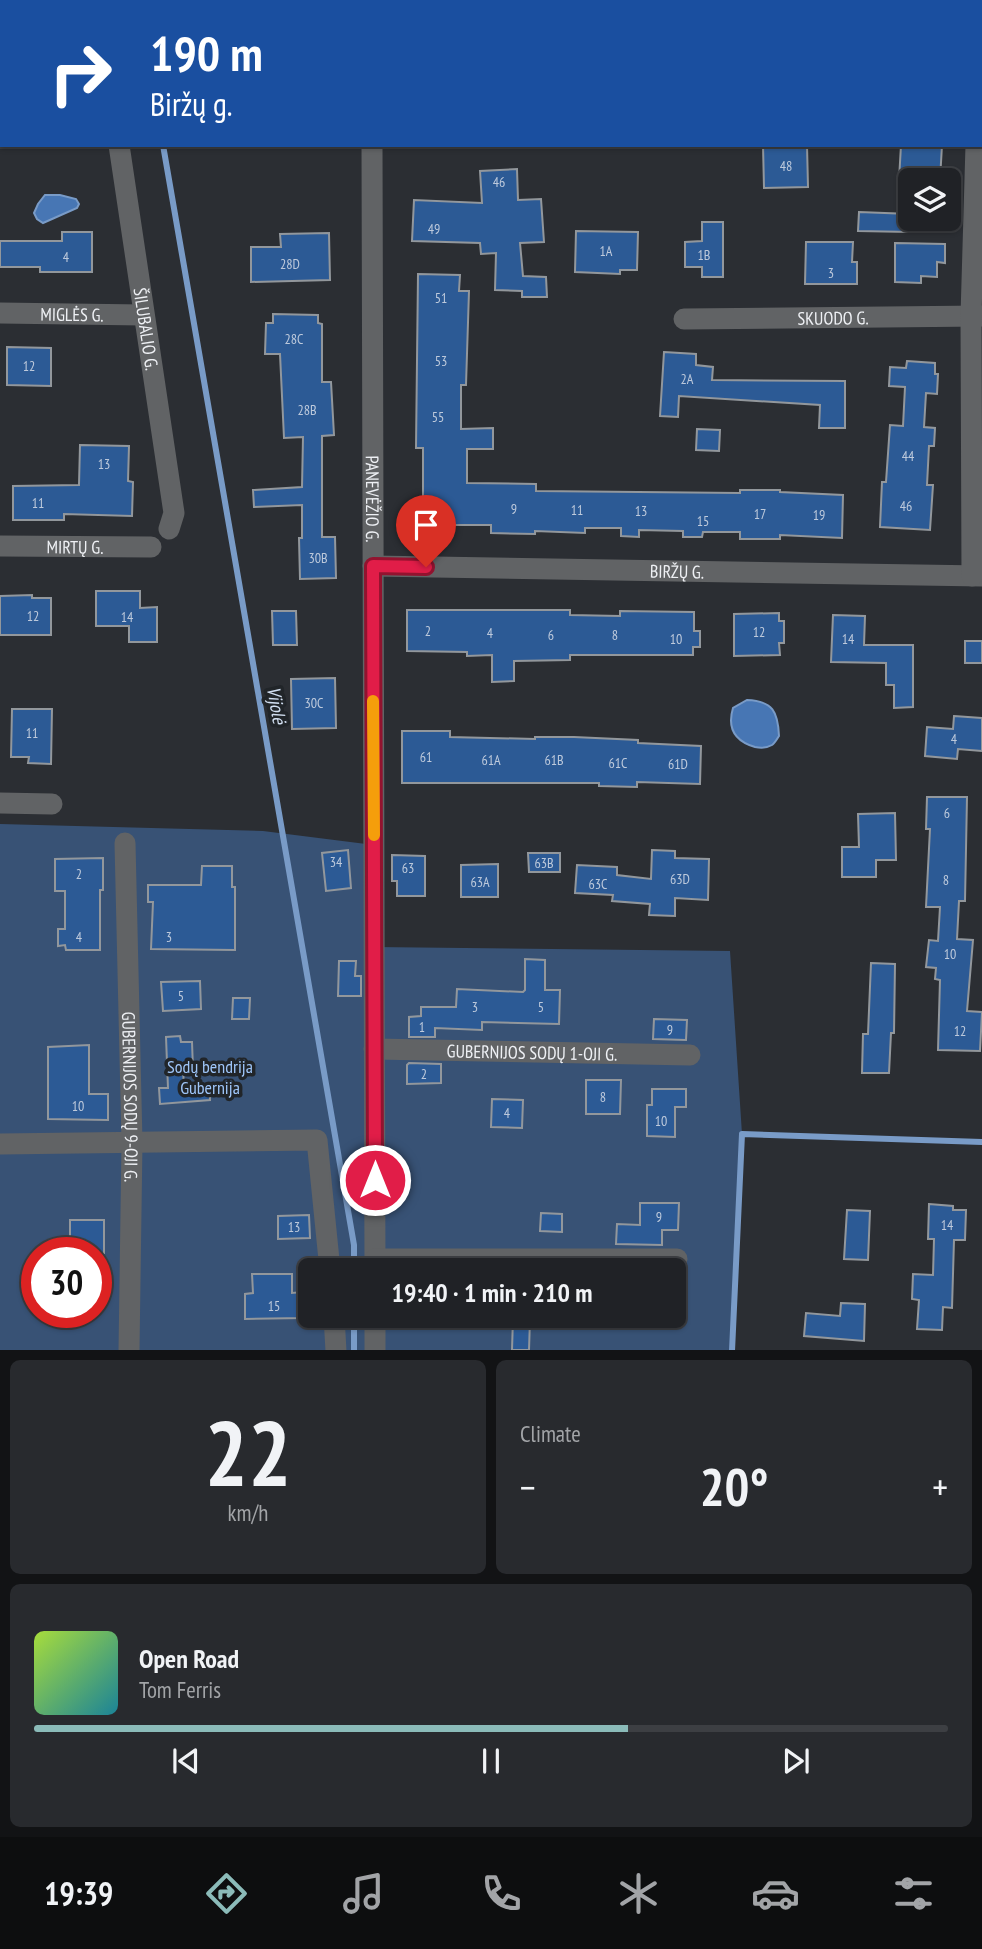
<!DOCTYPE html>
<html lang="en">
<head>
<meta charset="utf-8">
<style>
  :root { --surface:#202226; --page:#282a2e; --text:#f1f3f6; --muted:#a2a4a7; --line:#3d3f43; --accent:#8bbbb9 }
  body { margin:0; font-family:"PT Sans Narrow",sans-serif; background:var(--page); color:var(--text); height:100vh; display:flex; flex-direction:column; font-size:26px; white-space:nowrap }
  * { box-sizing:border-box; margin:0 }
  p { font-size:23px; color:var(--muted) }
  .icon { flex:none; width:38px; height:38px; fill:none; stroke:currentColor; stroke-width:2; stroke-linecap:round; stroke-linejoin:round }
  .map { position:relative; height:1350px; overflow:hidden }
  .panel { display:flex; flex-direction:column; gap:10px; padding:10px; background:#121315; flex:1 }
  .panel>* { flex:none }
  .top-card { position:absolute; left:0px; top:0px; width:984px; height:147px; box-shadow:0 2px 5px #0004,0 0 0 2px var(--line); background:#1a4fa0; color:#fff; overflow:hidden }
  .fabs { position:absolute; left:898px; top:168px; display:grid; gap:14px }
  .fabs a { display:grid; place-items:center; width:63px; height:63px; border-radius:10px; background:var(--surface); box-shadow:0 2px 5px #0004,0 0 0 2px var(--line); font-size:35px }
  .speed { position:absolute; left:21px; top:1237px; display:flex; gap:14px; font-size:35px; font-weight:700; text-align:center }
  .speed>* { display:grid; place-content:center; width:91px; height:91px; border-radius:50%; background:var(--surface); box-shadow:0 2px 5px #0004,0 0 0 2px var(--line); line-height:1 }
  .speed .limit { border:10px solid #d22; background:#fff; color:#111 }
  .pin { position:absolute; display:grid; place-items:center; width:60px; height:60px; color:#fff; margin:-72px -30px; border-radius:50% 50% 50% 0; rotate:-45deg; box-shadow:0 0 7px #0007 }
  .pin .icon { rotate:45deg }
  .me { position:absolute; width:77px; margin:-38px; rotate:0deg; stroke-linejoin:round; filter:drop-shadow(0 0 5px #0008) }
  .turn { display:flex; align-items:center; gap:24px; height:147px; padding:0 35px; font-size:32px }
  .turn .icon { width:91px; height:91px; stroke-width:2.5 }
  .turn b { display:block; font-size:49px; line-height:60px }
  .big { font-size:52px; font-weight:700; line-height:1.1 }
  .panel .card { flex:1; display:flex; flex-direction:column; justify-content:center; gap:10px; min-width:0; padding:0 24px; border-radius:10px; background:var(--page) }
  .panel .dial { align-items:center; gap:0 }
  .dial b { font-size:91px; line-height:1 }
  .song { display:flex; align-items:center; gap:21px }
  .cover { width:84px; height:84px; border-radius:10px; background:linear-gradient(135deg,hsl(80 70% 55%),hsl(190 70% 35%)) }
  .played { height:7px; border-radius:4px; background:linear-gradient(90deg,var(--accent) 65%,var(--line) 65%) }
  .keys { display:flex; justify-content:space-around; direction:ltr }
  .heat { display:flex; justify-content:space-between; align-items:center; font-size:38px; direction:ltr }
  .panel .tiles { flex:1; display:grid; gap:10px; grid-template-columns:1fr 1fr }
  .card:last-child { grid-column:span 2 }
  .trip { position:absolute; left:298px; top:1258px; width:388px; height:70px; border-radius:10px; background:var(--surface); box-shadow:0 2px 5px #0004,0 0 0 2px var(--line); font-weight:700; line-height:70px; text-align:center }
  .menu { display:flex; height:112px; justify-content:space-around; align-items:center; background:#0d0e0f; color:var(--muted) }
  .menu .icon { width:49px; height:49px }
  .menu .on { color:var(--accent) }
  .menu b { font-size:32px; color:var(--text) }
  .map>svg:first-child { display:block }
</style>
</head>
<body>
<div class="map">
<svg width="982" height="1351" viewBox="0 0 982 1351">
  <rect width="100%" height="100%" fill="#2b2e33"/>
  <path fill="#385275" fill-rule="evenodd" d="M0,824L263,831L374,845V947L730,951L742,1134L732,1350L0,1351ZM37,1253H96V1312H37ZM310,1270H674V1316H310Z"/>
  <g fill="#4776b4" stroke="#799bc7" stroke-width="2">
    <path d="M45,195H60L76,199L79,204L77,208L43,223L37,219L34,213L38,204Z"/>
    <path d="M747,700C773,701 778,712 779,736C777,739 775,743 772,745C767,748 760,748 755,747C735,741 727,728 733,708Z"/>
  </g>
  <g fill="none" stroke-linecap="round" stroke-linejoin="round">
    <g stroke="#799bc7" stroke-width="6">
      <path d="M138,0V2"/>
      <path d="M163,145L354,1245V1270"/>
      <path d="M354,1351V1316"/>
      <path d="M732,1351L742,1134L982,1142"/>
    </g>
  </g>
  <g fill="#2c5a95" stroke="#92979c" stroke-width="2">
    <path d="M763,145H807L808,187L764,188Z"/>
    <path d="M901,145H942L940,180H899Z"/>
    <path d="M517,169L518,200L541,199L544,242L520,243L523,276L546,277L547,297H522V291L495,290L496,253L481,254L480,243L412,241L414,200L482,203L480,171Z"/>
    <path d="M859,212L910,214V232L858,231Z"/>
    <path d="M702,222H723V277H702V267H685V242L702,241Z"/>
    <path d="M576,231L638,232L637,270H620V274L575,272Z"/>
    <path d="M62,232H92V272H40V267H0V241H62Z"/>
    <path d="M329,233L330,280L251,282V247H281L280,234Z"/>
    <path d="M806,242H853L852,262H857V284H805Z"/>
    <path d="M895,243L945,244V263L937,262V277L921,276V283L895,282Z"/>
    <path d="M418,274L460,275L459,291H469L466,385H461V429L493,428V449H467V483L536,484V491L740,493V490H780V492L843,495L842,538L780,535V539H740V532H703L702,537H683V531L639,530V537L621,536V528H585V533L535,531V534L491,533V525H434V520H423V448H416Z"/>
    <path d="M273,314L318,315V323L322,324V382H331L334,435L322,436V537H335L336,578L300,579L299,538H302V505L254,507L253,490L302,487L303,437L284,438L280,354H265L266,323H273Z"/>
    <path d="M7,347L51,348V386L7,385Z"/>
    <path d="M664,352L696,354V365L713,367L712,380L845,381V428H819L820,405L679,396L678,417L660,416Z"/>
    <path d="M907,361L935,363V374H938L937,394L926,393L924,427L935,428L934,446H929L927,485H933L930,530L880,527L882,482H886L890,425L903,426L905,387L889,386L890,367L906,368Z"/>
    <path d="M697,429L720,430L719,451L696,450Z"/>
    <path d="M80,445L129,446L128,481L133,482L132,516L64,514V520H13V486L79,485Z"/>
    <path d="M96,591H140V608L157,607V642H129V626H96Z"/>
    <path d="M32,595V598H51V635H0V596Z"/>
    <path d="M407,610H570V615L620,616V611L694,612V631H700V647H693V655H570V660L514,661V681L492,682V655L467,656V652L407,651Z"/>
    <path d="M272,611H296L297,645H273Z"/>
    <path d="M779,613V621H784V643H779L780,655L734,656V614Z"/>
    <path d="M833,615L865,616L864,645H913V707L894,708V685H886V663L831,662Z"/>
    <rect x="965" y="641" width="17" height="22"/>
    <path d="M335,678L336,728L292,729L291,679Z"/>
    <path d="M12,709H52L51,764L28,763L29,757H11Z"/>
    <path d="M954,716L982,718V751L958,749L957,759L925,756L927,727L953,729Z"/>
    <path d="M402,731H450V737L535,739V737H574L638,740V743L701,746L700,784L637,782V787L599,786V783H402Z"/>
    <path d="M927,797H967L965,901H959L957,939L973,940L967,1011L982,1012L980,1051L938,1050L940,980L935,979L936,968L926,967L929,940L938,941L940,907H926L930,829H926Z"/>
    <path d="M895,813L896,860H876V877H842V847H859L858,814Z"/>
    <path d="M348,850L351,888L326,891L322,853Z"/>
    <path d="M652,850L675,851V858L709,859L708,900L675,898V916L649,915L650,904L612,901L613,895L575,893L577,865L617,867V875L651,879Z"/>
    <path d="M528,853H560V872H529Z"/>
    <path d="M392,855L425,856V896H397V881H392Z"/>
    <path d="M103,858V890H100V950H66L65,945L58,946V929H65V891H55V859Z"/>
    <path d="M498,864V897H461V865Z"/>
    <path d="M202,866H232V887H235V950L151,949L153,902H148V885H201Z"/>
    <path d="M525,959L545,960V990H560L559,1024L482,1022V1030L435,1028V1037H409V1017L421,1016V1007H456L457,989L523,992L525,990Z"/>
    <path d="M339,961H356L355,976H361V996H338Z"/>
    <path d="M871,963L895,964L894,1033H891L889,1073H862L863,1034H868Z"/>
    <path d="M200,981L201,1009L163,1011L161,982Z"/>
    <path d="M233,998H250L249,1019H232Z"/>
    <path d="M654,1019L687,1020L686,1040L653,1039Z"/>
    <path d="M180,1036L181,1042H192L193,1069H183L184,1087L209,1085L210,1100L160,1104L159,1088H168L166,1037Z"/>
    <path d="M89,1045V1094H108V1120L48,1119V1047Z"/>
    <path d="M409,1063L441,1064V1083L407,1084V1065Z"/>
    <path d="M586,1080H621L620,1114H586Z"/>
    <path d="M652,1089H686V1107H675V1137L647,1136V1105H652Z"/>
    <path d="M492,1099L523,1100L522,1128L491,1127Z"/>
    <path d="M640,1203H679L678,1230H662V1245L616,1244L617,1224L640,1225Z"/>
    <path d="M929,1204L953,1206V1210H966L965,1240H954L952,1308L943,1307L942,1330L917,1329L919,1300L912,1299L913,1274L933,1275L934,1239H928Z"/>
    <path d="M847,1210L870,1211L868,1260L844,1259Z"/>
    <path d="M541,1213L562,1214V1232L540,1231Z"/>
    <path d="M309,1215L310,1238L278,1239V1216Z"/>
    <path d="M70,1220H104V1253H80L81,1245H70Z"/>
    <path d="M252,1274H292V1293L303,1292V1318L245,1319V1294L253,1293Z"/>
    <path d="M841,1303L865,1304L864,1341L804,1336L806,1313L840,1316Z"/>
    <path d="M513,1318L530,1319L529,1350H512Z"/>
  </g>
  <g fill="none" stroke-linecap="round" stroke-linejoin="round">
    <g stroke="#616365" stroke-width="21">
      <path d="M372,0V2"/>
      <path d="M686,0V2"/>
      <path d="M978,2V0"/>
      <path d="M0,48H2"/>
      <path id="s1" d="M119,145L174,513L169,529"/>
      <path id="s2" d="M372,145L375,1270"/>
      <path id="s3" d="M0,313L143,315"/>
      <path id="s4" d="M684,319L982,316"/>
      <path id="s5" d="M0,546L151,547"/>
      <path id="s6" d="M373,566L982,576"/>
      <path d="M972,576L971,316L976,145"/>
      <path d="M0,803L52,804"/>
      <path id="s7" d="M125,843L132,1142L129,1351"/>
      <path id="s8" d="M374,1049L690,1055"/>
      <path d="M0,1144L317,1140L330,1270"/>
      <path d="M375,1259H677"/>
      <path d="M334,1316L336,1351"/>
      <path d="M375,1316V1351"/>
    </g>
  </g>
  <g fill="none" stroke-linecap="round" stroke-linejoin="round">
    <g stroke="#92132f" stroke-width="18">
      <path id="route" d="M375,1180L373,566L426,567"/>
    </g>
    <use href="#route" stroke="#e11d48" stroke-width="12"/>
    <path stroke="#f59e0b" stroke-width="12" d="M373,701L374,835"/>
  </g>
  <g text-anchor="middle" dominant-baseline="central" stroke-width="7" stroke-linejoin="round" paint-order="stroke">
    <g font-size="14" fill="#becadc">
      <text x="786" y="166">48</text>
      <text x="499" y="182">46</text>
      <text x="434" y="229">49</text>
      <text x="606" y="251">1A</text>
      <text x="704" y="255">1B</text>
      <text x="66" y="257">4</text>
      <text x="290" y="264">28D</text>
      <text x="831" y="273">3</text>
      <text x="441" y="298">51</text>
      <text x="294" y="339">28C</text>
      <text x="441" y="361">53</text>
      <text x="29" y="366">12</text>
      <text x="687" y="379">2A</text>
      <text x="307" y="410">28B</text>
      <text x="438" y="417">55</text>
      <text x="908" y="456">44</text>
      <text x="104" y="464">13</text>
      <text x="38" y="503">11</text>
      <text x="906" y="506">46</text>
      <text x="514" y="509">9</text>
      <text x="577" y="510">11</text>
      <text x="641" y="511">13</text>
      <text x="760" y="514">17</text>
      <text x="819" y="515">19</text>
      <text x="703" y="521">15</text>
      <text x="318" y="558">30B</text>
      <text x="33" y="616">12</text>
      <text x="127" y="617">14</text>
      <text x="428" y="631">2</text>
      <text x="759" y="632">12</text>
      <text x="490" y="633">4</text>
      <text x="551" y="635">6</text>
      <text x="615" y="635">8</text>
      <text x="676" y="639">10</text>
      <text x="848" y="639">14</text>
      <text x="314" y="703">30C</text>
      <text x="32" y="733">11</text>
      <text x="954" y="739">4</text>
      <text x="426" y="757">61</text>
      <text x="491" y="760">61A</text>
      <text x="554" y="760">61B</text>
      <text x="618" y="763">61C</text>
      <text x="678" y="764">61D</text>
      <text x="947" y="813">6</text>
      <text x="336" y="862">34</text>
      <text x="544" y="863">63B</text>
      <text x="408" y="868">63</text>
      <text x="79" y="874">2</text>
      <text x="680" y="879">63D</text>
      <text x="946" y="880">8</text>
      <text x="480" y="882">63A</text>
      <text x="598" y="884">63C</text>
      <text x="79" y="937">4</text>
      <text x="169" y="937">3</text>
      <text x="950" y="954">10</text>
      <text x="181" y="996">5</text>
      <text x="475" y="1007">3</text>
      <text x="541" y="1007">5</text>
      <text x="422" y="1027">1</text>
      <text x="670" y="1030">9</text>
      <text x="960" y="1031">12</text>
      <text x="424" y="1074">2</text>
      <text x="603" y="1097">8</text>
      <text x="78" y="1106">10</text>
      <text x="507" y="1113">4</text>
      <text x="661" y="1121">10</text>
      <text x="659" y="1217">9</text>
      <text x="947" y="1225">14</text>
      <text x="294" y="1227">13</text>
      <text x="274" y="1306">15</text>
    </g>
    <g font-size="18" fill="#eef0f4" stroke="#212529">
      <text stroke="none"><textPath href="#s3" startOffset="72">MIGLĖS G.</textPath></text>
      <text stroke="none"><textPath href="#s4" startOffset="149">SKUODO G.</textPath></text>
      <text stroke="none"><textPath href="#s1" startOffset="186">ŠILUBALIO G.</textPath></text>
      <text stroke="none"><textPath href="#s2" startOffset="354">PANEVĖŽIO G.</textPath></text>
      <text stroke="none"><textPath href="#s5" startOffset="75">MIRTŲ G.</textPath></text>
      <text stroke="none"><textPath href="#s6" startOffset="304">BIRŽŲ G.</textPath></text>
      <text stroke="none"><textPath href="#s8" startOffset="158">GUBERNIJOS SODŲ 1-OJI G.</textPath></text>
      <text stroke="none"><textPath href="#s7" startOffset="254">GUBERNIJOS SODŲ 9-OJI G.</textPath></text>
    </g>
    <g font-size="18" fill="#9fc6f9" stroke="#212529">
      <text x="210" y="1066">Sodų bendrija<tspan x="210" dy="21">Gubernija</tspan></text>
    </g>
    <g font-size="19" font-style="italic" fill="#d2dff1" stroke="#212529">
      <text transform="translate(277 705) rotate(80)">Vijolė</text>
    </g>
  </g>
</svg>
<div class="fabs">
<a><svg class="icon" aria-label="layers" viewBox="0 0 24 24"><path d="M12 4l9 5-9 5-9-5zM3 14l9 5 9-5"/></svg></a>
</div>
<div class="speed"><div class="limit">30</div></div>
<div class="pin" style="left:426px;top:567px;background:#d93025"><svg class="icon" aria-label="arrive" viewBox="0 0 24 24"><path d="M6 21V4h12l-3 4 3 4H6"/></svg></div>
<svg class="me" style="left:375px;top:1180px" viewBox="-20 -20 40 40"><circle r="17" fill="#e11d48" stroke="#fff" stroke-width="3"/><path d="M0-11L8 9 0 5-8 9z" fill="#fff"/></svg>
<div class="trip">19:40 · 1 min · 210 m</div>
<div class="top-card">
<div class="turn"><svg class="icon" aria-label="right" viewBox="0 0 24 24"><path d="M7 20v-9h11M14 6l5 5-5 5"/></svg><div><b>190 m</b>Biržų g.</div></div>
</div>
</div>
<section class="panel">
<div class="tiles">
<div class="card dial"><b>22</b><p>km/h</p></div>
<div class="card"><p>Climate</p>
<div class="heat"><a>−</a><b class="big">20°</b><a>+</a></div>
</div>
<div class="card">
<div class="song"><i class="cover"></i><div><b>Open Road</b><p>Tom Ferris</p></div></div>
<div class="played"></div>
<div class="keys"><svg class="icon" aria-label="previous" viewBox="0 0 24 24"><path d="M18 5L8 12l10 7zM5 5v14"/></svg><svg class="icon" aria-label="pause" viewBox="0 0 24 24"><path d="M8 5v14M16 5v14"/></svg><svg class="icon" aria-label="next" viewBox="0 0 24 24"><path d="M6 5l10 7-10 7zM19 5v14"/></svg></div>
</div>
</div>
</section>
<nav class="menu">
<b>19:39</b>
<svg class="icon on" aria-label="directions" viewBox="0 0 24 24"><path d="M12 3l9 9-9 9-9-9zM9 14v-3h6M13 9l2 2-2 2"/></svg>
<svg class="icon" aria-label="music" viewBox="0 0 24 24"><path d="M9 18V5l10-2v13"/><circle cx="6" cy="18" r="3"/><circle cx="16" cy="16" r="3"/></svg>
<svg class="icon" aria-label="phone" viewBox="0 0 24 24"><path d="M5 4h4l2 5-3 2q2 4 5 5l2-3 5 2v4C11 20 4 13 5 4z"/></svg>
<svg class="icon" aria-label="climate" viewBox="0 0 24 24"><path d="M12 3v18M4 7l16 10M4 17L20 7"/></svg>
<svg class="icon" aria-label="car" viewBox="0 0 24 24"><path d="M5 17H2v-5l4-1 3-4h7l3 4 3 1v5h-3M9 17h6M6 11h13"/><circle cx="7" cy="17" r="2"/><circle cx="17" cy="17" r="2"/></svg>
<svg class="icon" aria-label="filters" viewBox="0 0 24 24"><path d="M4 7h16M4 17h16"/><circle cx="9" cy="7" r="2"/><circle cx="15" cy="17" r="2"/></svg>
</nav>
</body>
</html>
